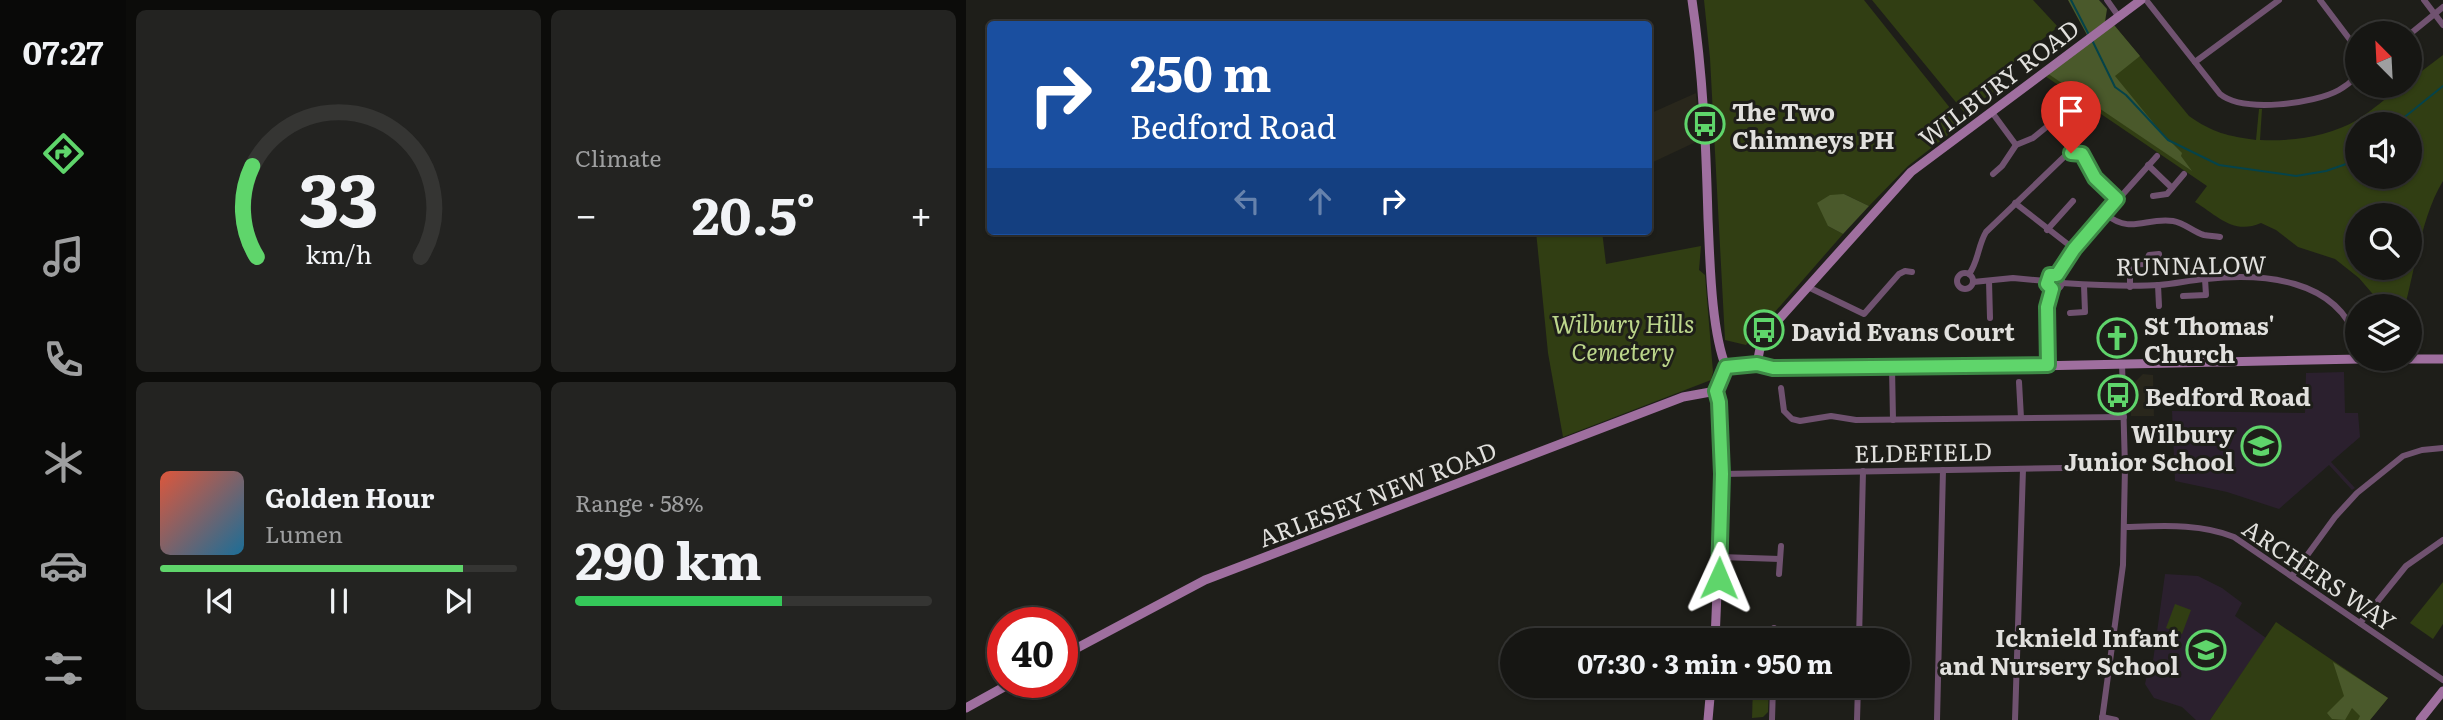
<!DOCTYPE html>
<html lang="en">
<head>
<meta charset="utf-8">
<style>
  :root { --surface:#161613; --page:#232321; --text:#f1f3f6; --muted:#9e9fa0; --line:#353533; --accent:#5fd56b }
  body { margin:0; font-family:Literata,serif; background:var(--page); color:var(--text); height:100vh; display:flex; flex-direction:column; font-size:26px; white-space:nowrap }
  * { box-sizing:border-box; margin:0 }
  p { font-size:23px; color:var(--muted) }
  .icon { flex:none; width:38px; height:38px; fill:none; stroke:currentColor; stroke-width:2; stroke-linecap:round; stroke-linejoin:round }
  .map { position:relative; flex:1; overflow:hidden }
  .sheet { display:flex; flex-direction:column; gap:10px; padding:10px; background:#0c0c0a; width:840px }
  .sheet>* { flex:none }
  .hud { position:absolute; left:21px; top:21px; width:665px; height:214px; border-radius:7px; box-shadow:0 2px 5px #0004,0 0 0 2px var(--line); background:#1a4fa0; color:#fff; overflow:hidden }
  .needle { width:46px; rotate:336deg }
  .tools { position:absolute; left:1379px; top:21px; display:grid; gap:14px }
  .tools a { display:grid; place-items:center; width:77px; height:77px; border-radius:50%; background:var(--surface); box-shadow:0 2px 5px #0004,0 0 0 2px var(--line); font-size:35px }
  .speed { position:absolute; left:21px; top:607px; display:flex; gap:14px; font-size:35px; font-weight:700; text-align:center }
  .speed>* { display:grid; place-content:center; width:91px; height:91px; border-radius:50%; background:var(--surface); box-shadow:0 2px 5px #0004,0 0 0 2px var(--line); line-height:1 }
  .speed .limit { border:10px solid #d22; background:#fff; color:#111 }
  .pin { position:absolute; display:grid; place-items:center; width:60px; height:60px; color:#fff; margin:-72px -30px; border-radius:50% 50% 50% 0; rotate:-45deg; box-shadow:0 0 7px #0007 }
  .pin .icon { rotate:45deg }
  .me { position:absolute; width:77px; margin:-38px; rotate:1deg; stroke-linejoin:round; filter:drop-shadow(0 0 5px #0008) }
  .turn { display:flex; align-items:center; gap:24px; height:147px; padding:0 28px; font-size:32px }
  .turn .icon { width:91px; height:91px; stroke-width:2.5 }
  .turn b { display:block; font-size:49px; line-height:60px }
  .lanes { display:flex; align-items:center; height:66px; padding:0 28px; background:#0003; justify-content:center; gap:35px; direction:ltr }
  .lanes .off { opacity:.35 }
  .big { font-size:52px; font-weight:700; line-height:1.1 }
  .sheet .widget { flex:1; display:flex; flex-direction:column; justify-content:center; gap:10px; min-width:0; padding:0 24px; border-radius:10px; background:var(--page) }
  .sheet .dial { align-items:center; gap:0 }
  .dial svg { height:182px; overflow:visible; fill:none; stroke:var(--line); stroke-width:7; stroke-linecap:round; text-anchor:middle }
  .dial text { fill:var(--text); stroke:none }
  .song { display:flex; align-items:center; gap:21px }
  .cover { width:84px; height:84px; border-radius:10px; background:linear-gradient(135deg,hsl(10 70% 55%),hsl(200 70% 35%)) }
  .played { height:7px; border-radius:4px; background:linear-gradient(90deg,var(--accent) 85%,var(--line) 85%) }
  .keys { display:flex; justify-content:space-around; direction:ltr }
  .heat { display:flex; justify-content:space-between; align-items:center; font-size:38px; direction:ltr }
  .charge { height:10px; border-radius:5px; background:linear-gradient(90deg,#34c759 58%,var(--line) 0) }
  .sheet .tiles { flex:1; display:grid; gap:10px; grid-template-columns:repeat(2,1fr) }
  .trip { position:absolute; left:534px; top:628px; width:410px; height:70px; border-radius:35px; background:var(--surface); box-shadow:0 2px 5px #0004,0 0 0 2px var(--line); font-weight:700; line-height:70px; text-align:center }
  main { display:flex; flex:1; min-height:0 }
  .tab-bar { display:flex; flex-direction:column; width:126px; justify-content:space-around; align-items:center; background:#090908; color:var(--muted) }
  .tab-bar .icon { width:49px; height:49px }
  .tab-bar .on { color:var(--accent) }
  .tab-bar b { font-size:32px; color:var(--text) }
  .map>svg:first-child { display:block }
</style>
</head>
<body>
<main>
<nav class="tab-bar">
<b>07:27</b>
<svg class="icon on" aria-label="directions" viewBox="0 0 24 24"><path d="M12 3l9 9-9 9-9-9zM9 14v-3h6M13 9l2 2-2 2"/></svg>
<svg class="icon" aria-label="music" viewBox="0 0 24 24"><path d="M9 18V5l10-2v13"/><circle cx="6" cy="18" r="3"/><circle cx="16" cy="16" r="3"/></svg>
<svg class="icon" aria-label="phone" viewBox="0 0 24 24"><path d="M5 4h4l2 5-3 2q2 4 5 5l2-3 5 2v4C11 20 4 13 5 4z"/></svg>
<svg class="icon" aria-label="climate" viewBox="0 0 24 24"><path d="M12 3v18M4 7l16 10M4 17L20 7"/></svg>
<svg class="icon" aria-label="car" viewBox="0 0 24 24"><path d="M5 17H2v-5l4-1 3-4h7l3 4 3 1v5h-3M9 17h6M6 11h13"/><circle cx="7" cy="17" r="2"/><circle cx="17" cy="17" r="2"/></svg>
<svg class="icon" aria-label="filters" viewBox="0 0 24 24"><path d="M4 7h16M4 17h16"/><circle cx="9" cy="7" r="2"/><circle cx="15" cy="17" r="2"/></svg>
</nav>
<section class="sheet">
<div class="tiles">
<div class="widget dial"><svg viewBox="0 0 100 80">
<path d="M14 69A42 42 0 1 1 86 69"/>
<path d="M14 69A42 42 0 0 1 12 29" stroke="#5fd56b"/>
<text x="50" y="56" font-size="32" font-weight="700">33</text>
<text x="50" y="72" font-size="11">km/h</text>
</svg></div>
<div class="widget"><p>Climate</p>
<div class="heat"><a>−</a><b class="big">20.5°</b><a>+</a></div>
</div>
<div class="widget">
<div class="song"><i class="cover"></i><div><b>Golden Hour</b><p>Lumen</p></div></div>
<div class="played"></div>
<div class="keys"><svg class="icon" aria-label="previous" viewBox="0 0 24 24"><path d="M18 5L8 12l10 7zM5 5v14"/></svg><svg class="icon" aria-label="pause" viewBox="0 0 24 24"><path d="M8 5v14M16 5v14"/></svg><svg class="icon" aria-label="next" viewBox="0 0 24 24"><path d="M6 5l10 7-10 7zM19 5v14"/></svg></div>
</div>
<div class="widget"><p>Range · 58%</p><b class="big">290 km</b><div class="charge"></div></div>
</div>
</section>
<div class="map">
<svg width="1477" height="720" viewBox="0 0 1477 720">
  <rect width="100%" height="100%" fill="#1e1e19"/>
  <g fill="#29271c">
    <path d="M730,93L734,140L683,164V114Z"/>
    <path d="M1177,374L1187,375L1188,416H1165L1164,387Z"/>
  </g>
  <g fill="#2b202e">
    <path d="M1378,372L1379,413H1392L1394,437L1365,462L1389,488L1386,490L1363,465L1313,509L1261,492L1209,481L1206,411L1339,413L1340,373Z"/>
    <path d="M1199,574L1232,576L1256,588L1276,603L1269,616L1300,638L1244,720H1230L1216,707L1188,698L1179,684L1181,675L1187,661Z"/>
  </g>
  <g fill="#313e13" fill-rule="evenodd">
    <path d="M738,0H898L992,118L995,125L942,166L903,206L878,194L862,226L877,234L780,345L759,340L744,58Z"/>
    <path d="M906,0H1067L1092,27L1036,71L1037,86L998,112Z"/>
    <path d="M1148,25L1223,116C1247,133 1262,136 1290,140L1293,109H1296L1294,140C1325,142 1364,136 1391,120C1407,110 1421,97 1436,86H1444V80L1477,55V181C1456,215 1449,268 1439,306H1417L1393,278L1369,259L1332,247L1310,230L1295,223C1267,235 1252,216 1229,202L1241,186L1079,76ZM1391,124H1444V177H1391ZM1391,215H1444V268H1391Z"/>
    <path d="M570,231H636L640,264L735,246L733,270L739,275L747,372L745,380L597,437L582,353Z"/>
    <path d="M1477,582V624L1467,639L1444,623Z"/>
    <path d="M1209,604L1225,610L1216,634L1200,628Z"/>
    <path d="M1310,622L1422,698L1404,720H1244Z"/>
    <path d="M787,686H803L802,712L797,717L786,718Z"/>
  </g>
  <g fill="#4a592b">
    <path d="M1102,0H1133L1141,9L1139,22L1121,35Z"/>
    <path d="M1148,25L1174,56L1149,76L1194,131L1216,153L1215,156L1226,171L1081,73Z"/>
    <path d="M878,194L903,206L877,234L862,226L851,203L864,195Z"/>
    <path d="M1367,662L1422,698L1404,720H1392L1394,716L1386,708L1379,720L1366,719L1361,713L1378,696Z"/>
  </g>
  <g fill="none" stroke-linecap="round" stroke-linejoin="round">
    <g stroke="#05434a" stroke-width="2">
      <path d="M1105,0L1123,35"/>
      <path d="M1126,40L1149,87L1160,95L1202,140L1253,165L1330,176L1360,171L1383,163L1391,156"/>
      <path d="M1430,124L1477,86"/>
    </g>
    <g stroke="#705270" stroke-width="6">
      <path d="M1141,0L1153,17"/>
      <path d="M1180,0L1254,94C1277,113 1348,104 1373,90C1380,86 1386,81 1391,76"/>
      <path d="M1354,0L1391,49"/>
      <path d="M1458,0L1477,25"/>
      <path d="M1444,34L1477,7"/>
      <path d="M1229,62L1313,0"/>
      <path d="M1025,111L1050,145"/>
      <path d="M1182,165L1206,188"/>
      <path d="M1027,174L1036,166L1050,145L1067,138L1094,116L1100,120"/>
      <path d="M1187,196L1201,194L1218,174"/>
      <path d="M1049,203L1108,249"/>
      <path d="M1139,214C1166,235 1179,217 1207,221C1219,223 1227,232 1238,235C1243,236 1249,236 1254,237"/>
      <path d="M1081,230L1107,201"/>
      <path d="M1155,265L1179,264L1183,255L1193,254"/>
      <path d="M1164,265V287"/>
      <circle cx="999" cy="281" r="8"/>
      <path d="M1003,274C1012,263 1012,245 1020,232L1100,155L1116,154L1129,178L1151,199"/>
      <circle cx="1088" cy="282" r="8"/>
      <path d="M1091,275L1108,249L1191,156"/>
      <path d="M1023,281L1024,318"/>
      <path d="M1007,282L1047,278L1080,281"/>
      <path d="M1096,283C1128,285 1160,287 1193,285C1209,284 1224,280 1240,279C1296,273 1370,278 1391,340"/>
      <path d="M1192,285L1193,306"/>
      <path d="M842,287L898,314L933,274L939,271L946,272"/>
      <path d="M1217,296L1240,295L1239,279"/>
      <path d="M1104,313L1119,312L1118,285"/>
      <path d="M1082,365L1081,307L1086,289"/>
      <path d="M926,367L927,420"/>
      <path d="M1053,382L1055,418"/>
      <path d="M815,388L818,411L826,419L834,421L865,416L890,420L1158,417"/>
      <path d="M756,474L1159,467"/>
      <path d="M1159,527C1195,526 1234,523 1268,537L1477,680"/>
      <path d="M754,557L814,559"/>
      <path d="M813,574L815,546"/>
      <path d="M1326,576L1369,517L1391,493L1437,456L1456,450L1477,448"/>
      <path d="M1394,623L1440,566L1477,540"/>
      <path d="M808,640V628"/>
      <path d="M893,640L897,471"/>
      <path d="M1136,717L1150,720"/>
      <path d="M806,720L807,686"/>
      <path d="M891,720L892,686"/>
      <path d="M971,720L977,470"/>
      <path d="M1049,720L1057,469"/>
      <path d="M1136,720L1157,565L1159,467L1156,363"/>
    </g>
    <g stroke="#9f6f9f" stroke-width="9">
      <path d="M726,0C737,73 740,145 742,219C744,260 745,330 760,367"/>
      <path d="M1395,359H1477"/>
      <path d="M791,364L796,338L945,172L1175,0"/>
      <path d="M760,367L791,364L807,368L1070,366L1394,359"/>
      <path d="M749,640L756,474L753,402L750,391L760,367"/>
      <path d="M96,656L239,580L717,397L750,391"/>
      <path d="M0,708L47,682"/>
      <path d="M742,720L745,686"/>
      <path d="M1454,720L1477,691"/>
    </g>
  </g>
  <g fill="none" stroke-linecap="round" stroke-linejoin="round">
    <g stroke="#3e8a46" stroke-width="18">
      <path id="route" d="M753,578L756,474L753,402L750,391L760,367L791,364L807,368L1082,365L1081,307L1086,289L1081,284L1084,275H1091L1108,249L1151,199L1129,178L1116,154L1105,153"/>
    </g>
    <use href="#route" stroke="#5fd56b" stroke-width="12"/>
  </g>
  <defs>
    <g id="bus-ring" transform="scale(2.0125)"><circle r="9.5" fill="#1e1e19" stroke="#5fd56b" stroke-width="1.5"/><path d="M-5-6H5V4H4V6H2V4H-2V6H-4V4H-5ZM-3.5-4V0h7V-4ZM-3.5 1.2v1.5H-2V1.2ZM2 1.2v1.5H3.5V1.2Z" fill="#5fd56b"/></g>
    <g id="church-ring" transform="scale(2.0125)"><circle r="9.5" fill="#1e1e19" stroke="#5fd56b" stroke-width="1.5"/><path d="M-1.2-6h2.4v3.5h3.3v2.4h-3.3V6h-2.4V-.1h-3.3v-2.4h3.3Z" fill="#5fd56b"/></g>
    <g id="school-ring" transform="scale(2.0125)"><circle r="9.5" fill="#1e1e19" stroke="#5fd56b" stroke-width="1.5"/><path d="M0-5L7-2L0 1L-7-2ZM-4 1L0 2.5L4 1V4Q0 6-4 4Z" fill="#5fd56b"/></g>
  </defs>
  <g fill-rule="evenodd">
    <use href="#bus-ring" x="739" y="124"/>
    <use href="#bus-ring" x="798" y="330"/>
    <use href="#church-ring" x="1151" y="338"/>
    <use href="#bus-ring" x="1152" y="395"/>
    <use href="#school-ring" x="1295" y="446"/>
    <use href="#school-ring" x="1240" y="650"/>
  </g>
  <g text-anchor="middle" dominant-baseline="central" stroke-width="6" stroke-linejoin="round" paint-order="stroke">
    <g font-size="24" fill="#e1e0dd" stroke="#1e1e19">
      <text transform="translate(1032 82) rotate(-37)">WILBURY ROAD</text>
      <text transform="translate(1225 264) rotate(-1)">RUNNALOW</text>
      <text transform="translate(957 451) rotate(-1)">ELDEFIELD</text>
      <text transform="translate(411 493) rotate(-21)">ARLESEY NEW ROAD</text>
      <text transform="translate(1354 574) rotate(34)">ARCHERS WAY</text>
    </g>
    <g font-size="24" font-weight="bold" fill="#e1e0dd" stroke="#1e1e19" text-anchor="start">
      <text x="766" y="110">The Two<tspan x="766" dy="28">Chimneys PH</tspan></text>
      <text x="1178" y="324">St Thomas'<tspan x="1178" dy="28">Church</tspan></text>
      <text x="825" y="330">David Evans Court</text>
      <text x="1179" y="395">Bedford Road</text>
      <text x="1268" y="432" text-anchor="end">Wilbury<tspan x="1268" dy="28">Junior School</tspan></text>
      <text x="1213" y="636" text-anchor="end">Icknield Infant<tspan x="1213" dy="28">and Nursery School</tspan></text>
    </g>
    <g font-size="24" font-style="italic" fill="#bcd68b" stroke="#1e1e19">
      <text x="657" y="322">Wilbury Hills<tspan x="657" dy="28">Cemetery</tspan></text>
    </g>
  </g>
</svg>
<div class="tools">
<a><svg class="needle" viewBox="-14 -14 28 28"><path d="M0-13l5 13h-10z" fill="#e53935"/><path d="M0 13l5-13h-10z" fill="#9e9fa0"/></svg></a>
<a><svg class="icon" aria-label="sound" viewBox="0 0 24 24"><path d="M4 9h4l5-4v14l-5-4H4zM17 9q2 3 0 6"/></svg></a>
<a><svg class="icon" aria-label="search" viewBox="0 0 24 24"><circle cx="10" cy="10" r="6"/><path d="M15 15l6 6"/></svg></a>
<a><svg class="icon" aria-label="layers" viewBox="0 0 24 24"><path d="M12 4l9 5-9 5-9-5zM3 14l9 5 9-5"/></svg></a>
</div>
<div class="speed"><div class="limit">40</div></div>
<div class="pin" style="left:1105px;top:153px;background:#d93025"><svg class="icon" aria-label="arrive" viewBox="0 0 24 24"><path d="M6 21V4h12l-3 4 3 4H6"/></svg></div>
<svg class="me" style="left:753px;top:578px" viewBox="-20 -20 40 40"><path d="M0-17L14 15 0 8-14 15z" fill="#5fd56b" stroke="#fff" stroke-width="4"/></svg>
<div class="trip">07:30 · 3 min · 950 m</div>
<div class="hud">
<div class="turn"><svg class="icon" aria-label="right" viewBox="0 0 24 24"><path d="M7 20v-9h11M14 6l5 5-5 5"/></svg><div><b>250 m</b>Bedford Road</div></div>
<div class="lanes"><svg class="icon off" aria-label="left" viewBox="0 0 24 24"><path d="M17 20v-9H6M10 6l-5 5 5 5"/></svg><svg class="icon off" aria-label="ahead" viewBox="0 0 24 24"><path d="M12 20V5M6 11l6-6 6 6"/></svg><svg class="icon" aria-label="right" viewBox="0 0 24 24"><path d="M7 20v-9h11M14 6l5 5-5 5"/></svg></div>
</div>
</div>
</main>
</body>
</html>
